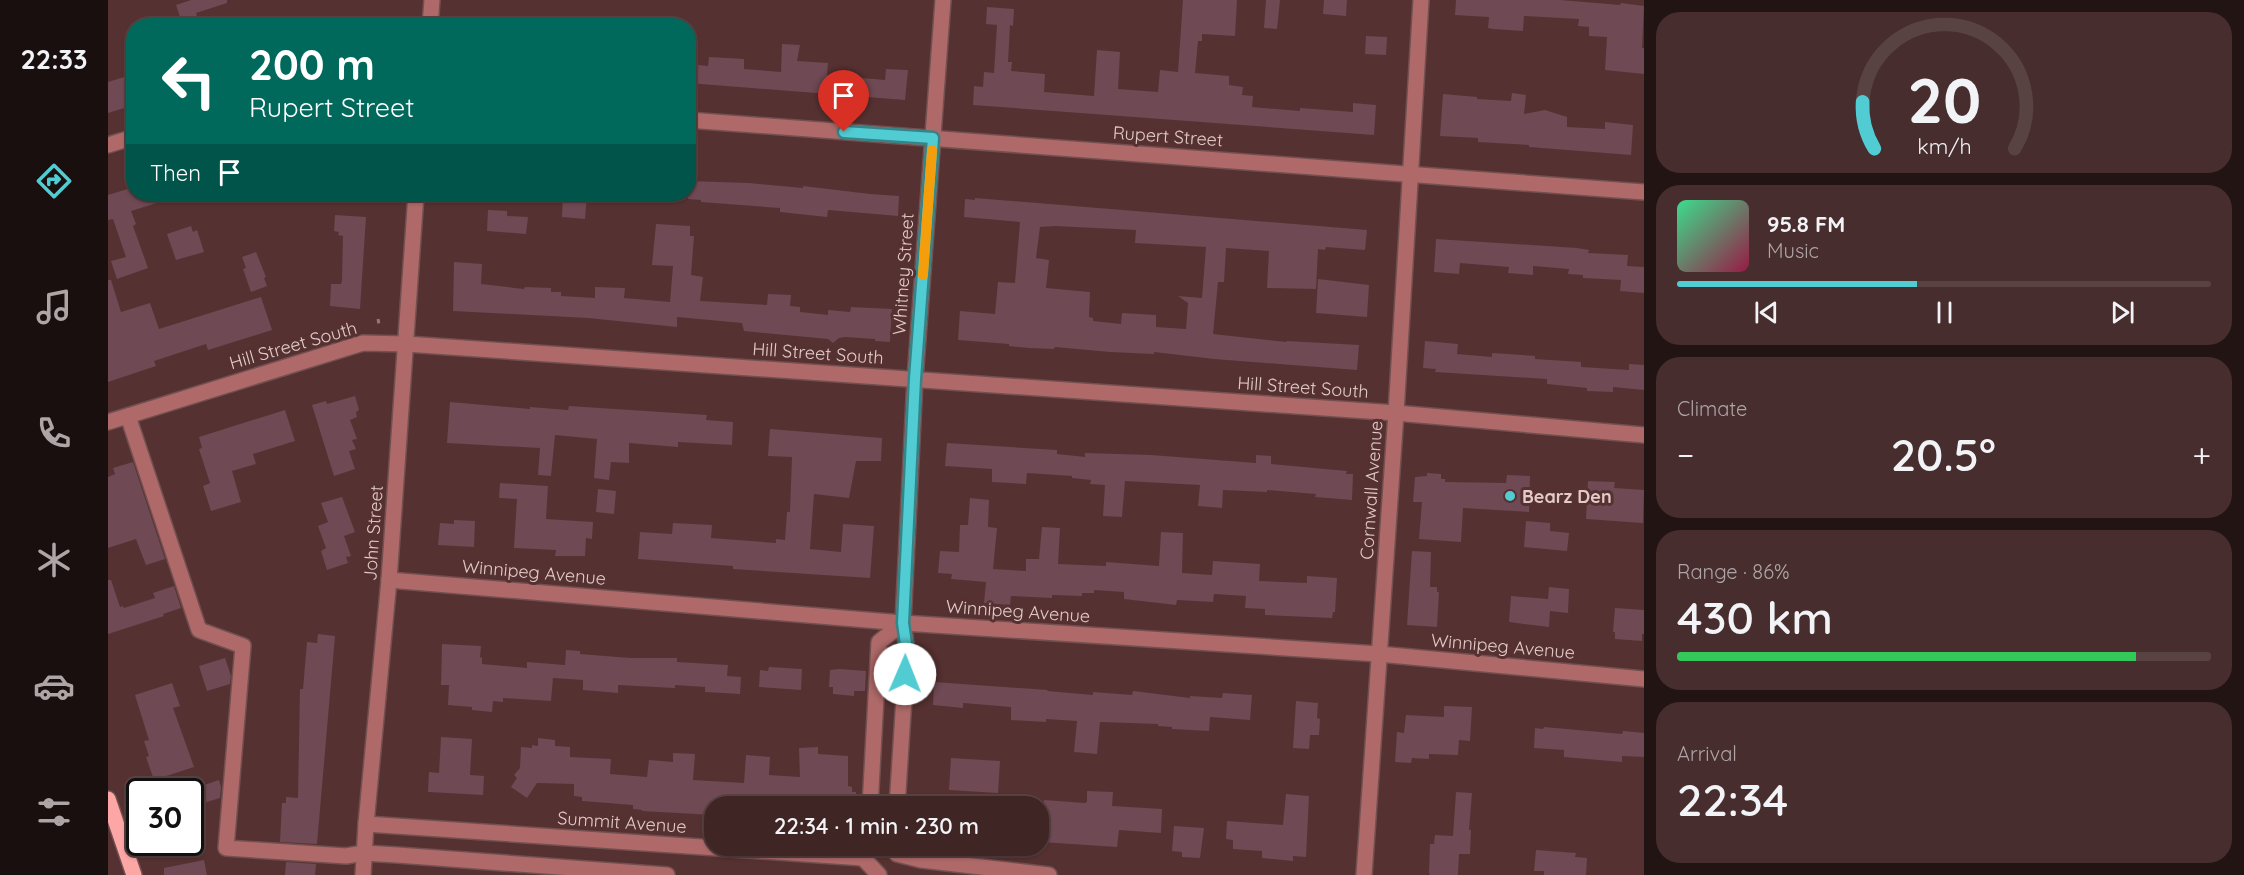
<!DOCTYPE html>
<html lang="en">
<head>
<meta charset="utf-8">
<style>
  :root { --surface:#402525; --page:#472d2d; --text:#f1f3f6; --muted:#aea5a7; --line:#594242; --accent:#51ccd2 }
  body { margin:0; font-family:Quicksand,sans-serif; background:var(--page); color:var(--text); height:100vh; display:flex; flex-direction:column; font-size:22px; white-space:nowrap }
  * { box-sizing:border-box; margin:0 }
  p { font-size:20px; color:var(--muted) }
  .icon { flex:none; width:33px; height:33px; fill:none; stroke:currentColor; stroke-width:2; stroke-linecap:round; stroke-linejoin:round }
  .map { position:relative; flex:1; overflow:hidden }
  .side { display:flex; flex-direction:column; gap:12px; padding:12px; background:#231414; width:600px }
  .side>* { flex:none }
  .top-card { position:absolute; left:18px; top:18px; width:570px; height:183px; border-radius:24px; box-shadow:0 2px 4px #0004,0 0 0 2px var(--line); background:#00695c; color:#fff; overflow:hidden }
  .speed { position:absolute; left:18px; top:778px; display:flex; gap:12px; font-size:30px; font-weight:700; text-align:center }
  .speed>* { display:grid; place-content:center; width:78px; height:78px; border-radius:50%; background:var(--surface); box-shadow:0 2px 4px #0004,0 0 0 2px var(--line); line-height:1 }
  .speed .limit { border:3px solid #111; border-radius:9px; background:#fff; color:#111 }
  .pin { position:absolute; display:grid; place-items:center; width:51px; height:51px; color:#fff; margin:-62px -26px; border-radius:50% 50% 50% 0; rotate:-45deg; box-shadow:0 0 6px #0007 }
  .pin .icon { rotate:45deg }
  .me { position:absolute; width:66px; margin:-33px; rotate:1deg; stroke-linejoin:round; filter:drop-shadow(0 0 4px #0008) }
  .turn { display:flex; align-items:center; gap:21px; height:126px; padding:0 24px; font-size:27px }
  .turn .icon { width:78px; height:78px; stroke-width:2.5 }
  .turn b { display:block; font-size:42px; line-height:51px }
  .then { display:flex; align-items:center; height:57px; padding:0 24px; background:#0003; gap:12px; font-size:22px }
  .big { font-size:45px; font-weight:600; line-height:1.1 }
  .side .tile { flex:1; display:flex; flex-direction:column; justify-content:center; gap:9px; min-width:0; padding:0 21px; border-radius:24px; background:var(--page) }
  .side .dial { align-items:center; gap:0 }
  .dial svg { height:156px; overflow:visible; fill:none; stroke:var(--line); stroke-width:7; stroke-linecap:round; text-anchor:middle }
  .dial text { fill:var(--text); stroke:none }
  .song { display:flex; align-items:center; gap:18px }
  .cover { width:72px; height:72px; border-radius:9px; background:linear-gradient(135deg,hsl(150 70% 55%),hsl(340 70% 35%)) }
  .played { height:6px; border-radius:3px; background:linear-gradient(90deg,var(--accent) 45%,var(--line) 45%) }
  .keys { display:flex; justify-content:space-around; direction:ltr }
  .heat { display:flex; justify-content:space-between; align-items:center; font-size:33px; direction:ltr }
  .charge { height:9px; border-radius:4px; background:linear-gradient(90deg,#34c759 86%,var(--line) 0) }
  .trip { position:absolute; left:596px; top:796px; width:345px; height:60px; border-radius:24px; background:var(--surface); box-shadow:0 2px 4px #0004,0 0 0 2px var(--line); font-weight:600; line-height:60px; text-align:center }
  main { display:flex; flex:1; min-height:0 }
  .tabs { display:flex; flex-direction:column; width:108px; justify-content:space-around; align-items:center; background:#1a0f0f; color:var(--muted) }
  .tabs .icon { width:42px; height:42px }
  .tabs .on { color:var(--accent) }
  .tabs b { font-size:27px; color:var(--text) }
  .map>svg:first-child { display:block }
</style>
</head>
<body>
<main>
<nav class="tabs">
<b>22:33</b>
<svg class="icon on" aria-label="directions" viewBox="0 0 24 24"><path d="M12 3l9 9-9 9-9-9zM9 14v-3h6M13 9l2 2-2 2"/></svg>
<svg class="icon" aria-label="music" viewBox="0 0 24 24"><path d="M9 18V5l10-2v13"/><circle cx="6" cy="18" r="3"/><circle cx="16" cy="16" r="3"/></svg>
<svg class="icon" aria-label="phone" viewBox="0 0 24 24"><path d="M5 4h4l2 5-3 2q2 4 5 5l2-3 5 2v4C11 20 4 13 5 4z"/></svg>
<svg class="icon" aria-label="climate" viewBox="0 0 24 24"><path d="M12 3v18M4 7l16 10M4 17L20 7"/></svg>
<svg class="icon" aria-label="car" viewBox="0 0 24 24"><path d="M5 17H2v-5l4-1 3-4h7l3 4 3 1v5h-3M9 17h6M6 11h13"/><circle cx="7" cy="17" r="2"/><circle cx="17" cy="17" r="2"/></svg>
<svg class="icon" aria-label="filters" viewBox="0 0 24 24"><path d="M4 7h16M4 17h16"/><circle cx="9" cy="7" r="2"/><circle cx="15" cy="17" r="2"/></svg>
</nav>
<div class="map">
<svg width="1536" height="875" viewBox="0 0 1536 875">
  <rect width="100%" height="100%" fill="#563131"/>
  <g fill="#6f4954" fill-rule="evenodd">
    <path d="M83,0H119V3L88,13L92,26H75L68,5Z"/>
    <path d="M1075,0H1129L1127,36L1094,34V41H1090L1087,73L1121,76V85L1135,87L1134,95L1145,96L1144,107L1192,111V108L1245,112V103L1268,105L1266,135L865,105L866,86L875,87L876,72L886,73L889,25L878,24L879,7L906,9L905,26L902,25L900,62H904L903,71L937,74L936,92L986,96L989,50L1012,52L1010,89L1050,92L1052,70L1070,72Z"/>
    <path d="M1158,0H1172L1169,29L1156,28Z"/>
    <path d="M1216,0H1239L1238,16L1215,14Z"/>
    <path d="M1348,0H1452L1512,5L1513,3L1536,6L1534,48H1536V74L1497,70L1499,37L1481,36V27L1470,26L1471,19L1416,16L1415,31L1385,29L1380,28L1381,17L1347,15Z"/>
    <path d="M1258,36L1279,37L1278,55L1257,54Z"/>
    <path d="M674,44L692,45L689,61L720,63L719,75L777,80L778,69L800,70L797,100L580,83V64L600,66L601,57L636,59V69L673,72Z"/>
    <path d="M26,74V105L0,113V82Z"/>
    <path d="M1404,93L1418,95L1416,114L1437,110L1459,117V127L1497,129V122L1525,125L1523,155L1421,147V145L1370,142V138L1332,136L1335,94L1369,97V99L1403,101Z"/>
    <path d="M580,181L641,183L695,188V186L762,194L791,196L790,216L720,210L719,217L672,212V208L593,202V200L580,199Z"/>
    <path d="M26,187V194H67L68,197L23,211L28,224L25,226L40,268L9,279L3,261L18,257L5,219L0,220V195Z"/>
    <path d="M455,194H479L477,219L454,217Z"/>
    <path d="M867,198L1259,230L1257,250L1218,247L1217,250L1210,249L1208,289L1159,288L1161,251L1118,248L1116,282H1110L1105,334L1178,342L1179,341L1251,345L1249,370L1106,359L1046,352V354L1002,352L947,347L946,349L921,348L901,346V344L850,340L852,311L887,314L890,282L907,283L912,222L856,217L857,199L867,200ZM947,226L1028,230L1027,243L1098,247L1094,298L1070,296L1080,303L1078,329L1048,327V315L1014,313L1013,324L985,321V318L981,317L982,292L938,288L941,260L928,258L932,227Z"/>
    <path d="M380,210L399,211V216L420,217L418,234L379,231Z"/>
    <path d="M227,215L258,217L252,309L222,306L223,284H233L234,280L235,236L230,235L231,232L226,231Z"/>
    <path d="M548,224L582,226V236H586L583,275L595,277L592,301L659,305L660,294L683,295L682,306L692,307V312L720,315V310L742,312L743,307L784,309L782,342L767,341V339L737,337L731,338L725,343L720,339L636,331L634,323L569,317V327L480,318L345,311L346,262L374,264L373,284L416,289L417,287L443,288V292H453V296L487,298V287L517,288L516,298L562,302L565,266L544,265Z"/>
    <path d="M83,226L85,232L89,230L96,252L68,260L59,234Z"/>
    <path d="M1328,239L1469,248L1481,250L1480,253L1520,255L1519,266L1536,267V293L1512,291L1513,280L1475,278V275L1460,274L1461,269L1425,266V275L1400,273L1401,267L1352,263L1351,274L1326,272Z"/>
    <path d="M148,252L158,277L156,278L159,286L143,292L135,269L138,268L134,257Z"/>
    <path d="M1210,279L1261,285L1259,317L1208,313Z"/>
    <path d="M0,280H3L13,312L42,303L51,329L153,297L164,330L100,350L98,344L46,361L48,366L0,382Z"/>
    <path d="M1317,341L1350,344L1349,354L1384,357V353L1427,356V359L1473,362V367L1521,370V364L1536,365V390L1505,387V392L1479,391V388L1439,384V379L1327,372L1328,369L1315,368Z"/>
    <path d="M247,396L251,410L248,412L249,417L242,420L249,439L244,440L248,449L241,451L247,469L226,476L204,405L218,401L219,404Z"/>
    <path d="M342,402L422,409V407L460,410L461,406L599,415L598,420L625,422L624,445L570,442V447L521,443V463L503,462L501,480L486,478L489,439L447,435L443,476L430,475L432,448L339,443Z"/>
    <path d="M177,410L187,441L145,454L148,464L124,471L133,502L103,511L95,486L102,483L91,449L94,448L91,437Z"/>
    <path d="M662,429L774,438L773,461H748L741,498L706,494L702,549L733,552L735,524L766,526L762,578L625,569V566L530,559L532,532L564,534L565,523L604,525L603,538L668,543V539L677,540L679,512H682L684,457L660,456Z"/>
    <path d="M839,443L949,450V454L977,457V453L1043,455L1148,463V455L1163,456V464L1239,471L1238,474H1245L1244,500L1207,497L1208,494L1159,490V492L1115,490L1114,508L1090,506L1092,485L1017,481L1014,517L995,516L997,485L982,484L983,480L964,478V476L919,473L918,484L884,482V469L837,466Z"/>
    <path d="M25,462L57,559L38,565L28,539L0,548V477L7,474L5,468Z"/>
    <path d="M1319,473L1333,474V479H1337V482L1398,483L1399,475L1422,476L1421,512L1355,508L1353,542L1311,539L1314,502H1305L1307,477L1319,476Z"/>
    <path d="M1480,481L1507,482L1506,488L1536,490L1535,523L1478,519Z"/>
    <path d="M392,483L440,486L438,519L485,522L484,539L478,538L477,556H447L448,550L406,548L409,499L391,498Z"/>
    <path d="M490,489L508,491L506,514L488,512Z"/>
    <path d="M234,497L247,532L236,536L243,556L238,557L240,563L219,570L213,551L218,548L210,526L220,522L213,503Z"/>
    <path d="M862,498L881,500L880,527L889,528L885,569L918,571V559H931L934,527L952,528L950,564L998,566V562L1051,566L1053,532L1075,533L1074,573L1104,575L1105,561L1152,564L1151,581L1199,583V576L1229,578L1227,612H1225L1224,618L1157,615V609L1137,608L1138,596L1106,594L1105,602L1069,600L1068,605L1016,599V592L986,590V593H974V596L944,595V598L903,596L902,605L876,603L878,582L843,579L844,574L830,573L832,551L851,552L852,525H860Z"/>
    <path d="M346,520L367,521L366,547L330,545L332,523L346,524Z"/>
    <path d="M1418,521L1442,523V531L1461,533L1459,551L1416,547Z"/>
    <path d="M1304,551L1323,552L1322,587H1329V592H1331L1329,627L1299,625Z"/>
    <path d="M0,580H3L12,607L15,606L16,608L47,598L45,593L66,586L73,608L55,614L56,616L0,634Z"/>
    <path d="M1441,587L1461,589L1460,613L1442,611L1441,627L1401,622L1403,596L1440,599Z"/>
    <path d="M1507,608L1536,610V634H1534V641L1507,639V632H1505Z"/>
    <path d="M210,634L227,636L209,844L172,842L174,803H178V797L190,798L192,689H195L199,642L209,643Z"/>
    <path d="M334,644L373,646L372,657L374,658V664L419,668V662L457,665L458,650L472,651V654L522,658H569V662L620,665L619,676L633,677L632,694L597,692V687L567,685V688L510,685V693L475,690V680L445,678L443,701L395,698V702L385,701L384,712L364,710V707L340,705L341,685H333Z"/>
    <path d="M117,658L123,676L122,684L99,691L91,666Z"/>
    <path d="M661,667L694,669L693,690L651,687L652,670L660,671Z"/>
    <path d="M731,669L758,671L757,691H746V696L725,694V687H721L722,670Z"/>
    <path d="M826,682L940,690L939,691L985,695V692L1024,695L1025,691L1082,698V696L1114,698L1115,693L1144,695L1142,720L1102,717L1101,731L1064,729V727L1050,726V724L992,722L989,754L966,752L969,721L938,719V722L903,720V707L855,703V708L825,705Z"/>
    <path d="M64,683L72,706L65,708L86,767L46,780L38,757L41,756L36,741L41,740L27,695Z"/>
    <path d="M1188,701L1210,703L1209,718L1212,719L1211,735H1202L1201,749L1185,748Z"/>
    <path d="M1336,706L1364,707L1362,741L1351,740L1350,755L1321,754V759L1304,758L1303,763L1287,762L1289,732L1296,733L1298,715L1336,717Z"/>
    <path d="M1436,727L1514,734L1515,731L1536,733V757L1514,756V762L1456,757V750L1426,748L1427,728L1435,729Z"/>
    <path d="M333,737L364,739L362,775L376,776L375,795L320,792L321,772L331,773Z"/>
    <path d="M430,738L447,740V746L462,747V757L503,759L502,774L539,777L541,760L565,762V753L587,754L585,780L636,783L638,755L662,757L661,775L692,777L691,748L710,747V754L740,756V786L744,787V792H748L747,807H606V815L534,811V810L525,809V805L474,801V797L466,796V784L429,783L419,798L403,787L409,778L406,775L412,768L413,747L424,748V745L430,746Z"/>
    <path d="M843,758L892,761L890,793L841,790Z"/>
    <path d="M111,780L113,787L112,798L82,807V790Z"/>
    <path d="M979,791L1005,792L1004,806L1054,809L1053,833L1011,830L1009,847L933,842L936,800L977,803L979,802Z"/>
    <path d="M1348,792L1364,793L1361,830H1363L1362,854H1351L1350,875H1322L1321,873L1322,844H1326L1327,835L1345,836Z"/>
    <path d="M1178,794L1201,796L1198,857L1185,856V861L1154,858V851L1125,849V840L1118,839L1119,821L1175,825Z"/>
    <path d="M1066,826L1096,828L1092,858L1074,857V852L1064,851Z"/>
    <path d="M1428,850L1468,853L1467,857L1479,858L1478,875H1436V871H1426Z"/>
    <path d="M96,860L99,875H56V868Z"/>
    <path d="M178,862L208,864L207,875H177Z"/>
  </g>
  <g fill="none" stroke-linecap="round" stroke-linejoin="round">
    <g stroke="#725050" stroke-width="18">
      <g id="minor">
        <path d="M322,26L324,0"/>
        <path d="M580,120L1536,192"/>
        <path d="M0,145L26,137"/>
        <path d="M20,416L91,630L135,646L118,848L238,856L256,853L289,855L559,875"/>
        <path d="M0,422L255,343L298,344L1288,413L1536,435"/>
        <path d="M281,580L795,623L1271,654L1536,679"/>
        <path d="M762,807L771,642L795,623"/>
        <path d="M789,807L799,651L795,623L807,379L835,0"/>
        <path d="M258,824L755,858L758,846"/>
        <path d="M789,846V854L813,860L941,875"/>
        <path d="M755,858L771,875"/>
        <path d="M255,875L258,824L281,580L308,194"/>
        <path d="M1256,875L1288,413L1313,0"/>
      </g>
    </g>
    <g stroke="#725050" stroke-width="18">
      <path id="major" d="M0,799L26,875"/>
    </g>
    <path stroke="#967777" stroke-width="3" stroke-dasharray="4.5 4.5" stroke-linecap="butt" d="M270,319L271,324"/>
    <use href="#minor" stroke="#af6969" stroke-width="15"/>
    <use href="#major" stroke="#fca6a6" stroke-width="15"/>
  </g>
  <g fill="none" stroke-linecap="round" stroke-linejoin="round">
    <g stroke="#358588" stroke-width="15">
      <path id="route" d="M736,132L825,138L807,379L795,623L799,651L797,674"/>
    </g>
    <use href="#route" stroke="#51ccd2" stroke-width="10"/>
    <path stroke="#f59e0b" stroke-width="10" d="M815,275L824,150"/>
  </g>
  <circle fill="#51ccd2" stroke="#563131" stroke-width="2" cx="1402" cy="496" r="6"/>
  <g text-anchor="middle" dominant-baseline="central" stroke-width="6" stroke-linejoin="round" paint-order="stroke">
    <g font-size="18" fill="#e3cbca" stroke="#563131">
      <text transform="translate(1060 136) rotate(4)">Rupert Street</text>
      <text transform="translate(795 274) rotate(-86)">Whitney Street</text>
      <text transform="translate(185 345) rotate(-16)">Hill Street South</text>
      <text transform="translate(710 353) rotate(4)">Hill Street South</text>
      <text transform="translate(1195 387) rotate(4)">Hill Street South</text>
      <text transform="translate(1263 490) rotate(-86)">Cornwall Avenue</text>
      <text transform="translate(265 533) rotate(-86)">John Street</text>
      <text transform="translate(426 572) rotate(5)">Winnipeg Avenue</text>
      <text transform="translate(910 611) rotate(4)">Winnipeg Avenue</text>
      <text transform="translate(1395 646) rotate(5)">Winnipeg Avenue</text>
      <text transform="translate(514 822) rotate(4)">Summit Avenue</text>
    </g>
    <g font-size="18" font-weight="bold" fill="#e3cbca" stroke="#563131" text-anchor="start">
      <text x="1414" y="496">Bearz Den</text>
    </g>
  </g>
</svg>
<div class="speed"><div class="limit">30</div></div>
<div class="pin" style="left:736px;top:132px;background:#d93025"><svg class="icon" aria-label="arrive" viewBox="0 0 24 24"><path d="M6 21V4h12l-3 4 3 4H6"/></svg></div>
<svg class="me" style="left:797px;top:674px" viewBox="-20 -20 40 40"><circle r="19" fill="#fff"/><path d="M0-13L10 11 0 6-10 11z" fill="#51ccd2"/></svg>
<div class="trip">22:34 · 1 min · 230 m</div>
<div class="top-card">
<div class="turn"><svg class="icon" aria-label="left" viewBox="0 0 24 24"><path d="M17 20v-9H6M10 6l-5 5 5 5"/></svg><div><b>200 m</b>Rupert Street</div></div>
<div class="then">Then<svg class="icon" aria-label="arrive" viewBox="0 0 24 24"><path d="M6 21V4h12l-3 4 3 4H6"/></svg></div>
</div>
</div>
<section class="side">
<div class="tile dial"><svg viewBox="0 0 100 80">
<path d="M14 69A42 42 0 1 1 86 69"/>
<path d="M14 69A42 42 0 0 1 8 45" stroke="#51ccd2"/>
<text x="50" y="56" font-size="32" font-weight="700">20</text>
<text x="50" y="72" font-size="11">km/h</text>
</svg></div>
<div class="tile">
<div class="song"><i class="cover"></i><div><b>95.8 FM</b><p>Music</p></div></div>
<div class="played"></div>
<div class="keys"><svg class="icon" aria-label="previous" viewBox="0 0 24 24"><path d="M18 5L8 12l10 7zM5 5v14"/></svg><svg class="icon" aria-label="pause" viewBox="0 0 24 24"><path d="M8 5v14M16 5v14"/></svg><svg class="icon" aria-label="next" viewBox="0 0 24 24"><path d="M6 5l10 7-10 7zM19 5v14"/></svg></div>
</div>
<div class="tile"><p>Climate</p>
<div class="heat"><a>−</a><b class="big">20.5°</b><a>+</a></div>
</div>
<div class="tile"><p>Range · 86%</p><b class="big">430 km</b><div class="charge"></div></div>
<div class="tile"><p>Arrival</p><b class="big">22:34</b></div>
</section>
</main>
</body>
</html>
